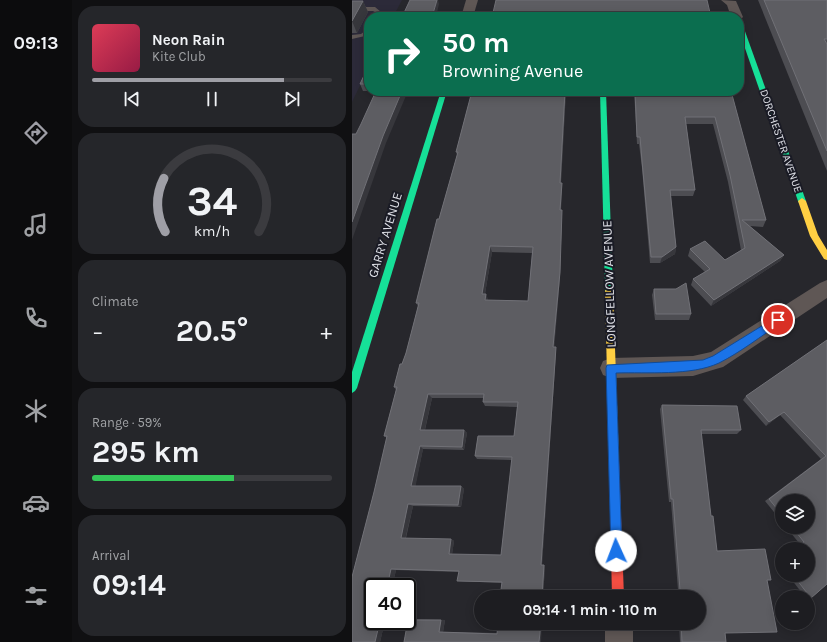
<!DOCTYPE html>
<html lang="en">
<head>
<meta charset="utf-8">
<style>
  :root { --surface:#1d1d21; --page:#25262a; --text:#f1f3f6; --muted:#a0a2a5; --line:#3b3b3f; --accent:#9f9fa6 }
  body { margin:0; font-family:Karla,sans-serif; background:var(--page); color:var(--text); height:100vh; display:flex; flex-direction:column; font-size:15px; white-space:nowrap }
  * { box-sizing:border-box; margin:0 }
  p { font-size:13px; color:var(--muted) }
  .icon { flex:none; width:22px; height:22px; fill:none; stroke:currentColor; stroke-width:2; stroke-linecap:round; stroke-linejoin:round }
  .map { position:relative; flex:1; overflow:hidden }
  .panel { display:flex; flex-direction:column; gap:6px; padding:6px; background:#101012; width:280px }
  .panel>* { flex:none }
  .top-card { position:absolute; left:12px; top:12px; width:380px; height:84px; border-radius:16px; box-shadow:0 2px 10px #0003,0 0 0 1px var(--line); background:#0b6e4f; color:#fff; overflow:hidden }
  .tools { position:absolute; left:423px; top:494px; display:grid; gap:8px }
  .tools a { display:grid; place-items:center; width:40px; height:40px; border-radius:50%; background:var(--surface); box-shadow:0 2px 10px #0003,0 0 0 1px var(--line); font-size:20px }
  .speed { position:absolute; left:12px; top:578px; display:flex; gap:8px; font-size:20px; font-weight:700; text-align:center }
  .speed>* { display:grid; place-content:center; width:52px; height:52px; border-radius:50%; background:var(--surface); box-shadow:0 2px 10px #0003,0 0 0 1px var(--line); line-height:1 }
  .speed .limit { border:2px solid #111; border-radius:6px; background:#fff; color:#111 }
  .pin { position:absolute; display:grid; place-items:center; width:34px; height:34px; color:#fff; margin:-17px; border:2px solid #fff; border-radius:50%; box-shadow:0 1px 4px #0007 }
  .me { position:absolute; width:44px; margin:-22px; rotate:358deg; stroke-linejoin:round; filter:drop-shadow(0 0 3px #0008) }
  .turn { display:flex; align-items:center; gap:14px; height:84px; padding:0 12px; font-size:18px }
  .turn .icon { width:52px; height:52px; stroke-width:2.5 }
  .turn b { display:block; font-size:28px; line-height:34px }
  .big { font-size:30px; font-weight:700; line-height:1.1 }
  .panel .card { flex:1; display:flex; flex-direction:column; justify-content:center; gap:6px; min-width:0; padding:0 14px; border-radius:16px; background:var(--page) }
  .panel .dial { align-items:center; gap:0 }
  .dial svg { height:104px; overflow:visible; fill:none; stroke:var(--line); stroke-width:7; stroke-linecap:round; text-anchor:middle }
  .dial text { fill:var(--text); stroke:none }
  .song { display:flex; align-items:center; gap:12px }
  .cover { width:48px; height:48px; border-radius:6px; background:linear-gradient(135deg,hsl(350 70% 55%),hsl(340 70% 35%)) }
  .played { height:4px; border-radius:2px; background:linear-gradient(90deg,var(--accent) 80%,var(--line) 80%) }
  .keys { display:flex; justify-content:space-around; direction:ltr }
  .heat { display:flex; justify-content:space-between; align-items:center; font-size:22px; direction:ltr }
  .charge { height:6px; border-radius:3px; background:linear-gradient(90deg,#34c759 59%,var(--line) 0) }
  .trip { position:absolute; left:122px; top:590px; width:232px; height:40px; border-radius:20px; background:var(--surface); box-shadow:0 2px 10px #0003,0 0 0 1px var(--line); font-weight:700; line-height:40px; text-align:center }
  main { display:flex; flex:1; min-height:0 }
  .dock { display:flex; flex-direction:column; width:72px; justify-content:space-around; align-items:center; background:#0c0c0d; color:var(--muted) }
  .dock .icon { width:28px; height:28px }
  .dock .selected { color:var(--accent) }
  .dock b { font-size:18px; color:var(--text) }
  .map>svg:first-child { display:block }
</style>
</head>
<body>
<main>
<nav class="dock">
<b>09:13</b>
<svg class="icon selected" aria-label="directions" viewBox="0 0 24 24"><path d="M12 3l9 9-9 9-9-9zM9 14v-3h6M13 9l2 2-2 2"/></svg>
<svg class="icon" aria-label="music" viewBox="0 0 24 24"><path d="M9 18V5l10-2v13"/><circle cx="6" cy="18" r="3"/><circle cx="16" cy="16" r="3"/></svg>
<svg class="icon" aria-label="phone" viewBox="0 0 24 24"><path d="M5 4h4l2 5-3 2q2 4 5 5l2-3 5 2v4C11 20 4 13 5 4z"/></svg>
<svg class="icon" aria-label="climate" viewBox="0 0 24 24"><path d="M12 3v18M4 7l16 10M4 17L20 7"/></svg>
<svg class="icon" aria-label="car" viewBox="0 0 24 24"><path d="M5 17H2v-5l4-1 3-4h7l3 4 3 1v5h-3M9 17h6M6 11h13"/><circle cx="7" cy="17" r="2"/><circle cx="17" cy="17" r="2"/></svg>
<svg class="icon" aria-label="filters" viewBox="0 0 24 24"><path d="M4 7h16M4 17h16"/><circle cx="9" cy="7" r="2"/><circle cx="15" cy="17" r="2"/></svg>
</nav>
<section class="panel">
<div class="card">
<div class="song"><i class="cover"></i><div><b>Neon Rain</b><p>Kite Club</p></div></div>
<div class="played"></div>
<div class="keys"><svg class="icon" aria-label="previous" viewBox="0 0 24 24"><path d="M18 5L8 12l10 7zM5 5v14"/></svg><svg class="icon" aria-label="pause" viewBox="0 0 24 24"><path d="M8 5v14M16 5v14"/></svg><svg class="icon" aria-label="next" viewBox="0 0 24 24"><path d="M6 5l10 7-10 7zM19 5v14"/></svg></div>
</div>
<div class="card dial"><svg viewBox="0 0 100 80">
<path d="M14 69A42 42 0 1 1 86 69"/>
<path d="M14 69A42 42 0 0 1 13 28" stroke="#9f9fa6"/>
<text x="50" y="56" font-size="32" font-weight="700">34</text>
<text x="50" y="72" font-size="11">km/h</text>
</svg></div>
<div class="card"><p>Climate</p>
<div class="heat"><a>−</a><b class="big">20.5°</b><a>+</a></div>
</div>
<div class="card"><p>Range · 59%</p><b class="big">295 km</b><div class="charge"></div></div>
<div class="card"><p>Arrival</p><b class="big">09:14</b></div>
</section>
<div class="map">
<svg width="475" height="642" viewBox="0 0 475 642">
  <rect width="100%" height="100%" fill="#27272c"/>
  <path fill="#2c2a39" d="M0,0H50L41,17H17V67L0,102Z"/>
  <g fill="none" stroke-linecap="round" stroke-linejoin="round">
    <g fill="#5f5755" fill-rule="evenodd">
      <path d="M0,7H23L29,12L27,17H21L23,12L21,11H0Z"/>
      <path d="M17,28V33L13,36L0,39V35L9,34Z"/>
    </g>
    <g fill="#5f5755" fill-rule="evenodd">
      <path d="M114,0H126L121,17H109Z"/>
      <path d="M369,0L384,1L391,17L389,19L387,20V17H379L375,5Z"/>
      <path d="M475,280V298L371,367L364,369L341,376L259,378L251,375L248,368L251,361L259,358L341,356L359,352L468,283Z"/>
      <rect x="253" y="623" width="28" height="19"/>
    </g>
    <g fill="#16e098" fill-rule="evenodd">
      <path d="M387,21L390,23L454,201L453,203H447L446,201L387,31Z"/>
      <path d="M89,91H95L5,388L3,391L0,393V372Z"/>
      <path d="M248,91H254L261,291L260,293H254L253,291Z"/>
    </g>
    <g fill="#ffcf43" fill-rule="evenodd">
      <path d="M450,198L454,201L466,235L475,250V260L472,259L458,236L446,201Z"/>
      <path d="M257,287L260,289L261,291L267,461L266,465L262,466L258,465L257,461L253,291L254,289Z"/>
    </g>
    <path fill="#f24e42" fill-rule="evenodd" d="M262,456L266,457L267,461L272,597H260L257,461L258,457Z"/>
  </g>
  <g fill="#4d4d52" fill-rule="evenodd">
    <path d="M406,0H475V171Z"/>
    <path d="M0,1H11L16,12L5,33H0Z"/>
    <path d="M17,65V91H11L8,84Z"/>
    <path d="M120,91H214L209,183H210V189L209,210H210V216L208,277L202,347H204V352L190,565H192L193,566L191,597H148L150,583L105,581L107,572L44,570L40,587H21V621H33L28,642H0V577L22,492L35,438L32,436L44,390L42,387L48,364H50L54,353L66,306L64,303L85,219H87L105,155L104,152ZM140,252L180,253L176,301L135,300L134,294H133ZM80,398H132L131,402L133,406L165,407L162,436H126L123,456L125,459L160,460L149,555L100,554L102,541L99,539L54,538L61,506L109,507L112,489L109,486H63L71,449L112,450L115,433L112,430H73Z"/>
    <path d="M282,91H379L414,220L411,227L398,226L432,255L428,261L359,306L339,285L341,279L353,272L336,256L338,249L373,260L389,250L376,182L361,124H334L343,190L341,196H319L324,247L323,254L308,263H298L290,168L287,144H285Z"/>
    <path d="M302,289L339,314L337,320H303L300,295Z"/>
    <path d="M475,340V584L459,598H456V597H453L436,575H456V549H440L447,543L434,527H456L430,501V522L413,501L469,459L428,415L414,426L391,400L394,396Z"/>
    <path d="M310,405L389,430L385,434H349L359,516L365,551L419,580H415L373,633L374,642H328L327,623H347V597H325L324,590H326L319,502H317L308,409Z"/>
    <path d="M430,557V567L425,561Z"/>
    <path d="M61,619L93,620L91,632L145,633L189,642H52L56,620Z"/>
  </g>
  <g fill="#37373c">
    <path d="M85,0H86L87,4L84,17H80Z"/>
    <path d="M11,1L16,12L5,33L0,21Z"/>
    <path d="M50,91H56L34,143L0,240V222L31,136Z"/>
    <path d="M213,91H214L208,189V183Z"/>
    <path d="M210,183V189L208,216V210Z"/>
    <path d="M210,210V216L208,277L202,352L201,347Z"/>
    <path d="M138,246L140,252L132,299L130,294Z"/>
    <path d="M324,247L323,254L308,263L310,257Z"/>
    <path d="M432,255L428,261L359,306L362,300Z"/>
    <path d="M134,294L136,299L135,305L133,300Z"/>
    <path d="M204,347V352L190,566L189,565Z"/>
    <path d="M76,394L80,398L72,433L68,430Z"/>
    <path d="M432,412L428,415L414,426L417,422Z"/>
    <path d="M112,430L115,433L112,450L110,447Z"/>
    <path d="M68,446L71,449L63,489L59,486Z"/>
    <path d="M109,486L112,489L109,507L106,505Z"/>
    <path d="M56,504L61,506L53,540L49,538Z"/>
    <path d="M99,539L102,541L100,555L97,554Z"/>
    <path d="M192,565L193,566L191,597H190Z"/>
    <path d="M39,569L44,570L40,587H35Z"/>
    <path d="M89,620H93L91,632H87Z"/>
    <path d="M28,621H33L28,642H23Z"/>
    <path d="M189,623H190L189,642H187Z"/>
  </g>
  <g fill="#5d5d62" stroke="#717177" fill-rule="evenodd">
    <path d="M58,0H85L80,17H50Z"/>
    <path d="M144,0H355L359,17H140Z"/>
    <path d="M412,0H475V39H472L475,44V151Z"/>
    <path d="M0,1H11L0,21Z"/>
    <path d="M17,65V84H8Z"/>
    <path d="M24,91H50L31,136L0,222V134H4L9,124Z"/>
    <path d="M120,91H213L208,183H210L208,210H210L208,272L201,347H204L189,565H192L190,597H148L150,582L105,581L107,571L39,569L35,587H21V621H28L23,642H0V577L22,492L35,436H32L45,387H42L48,364H50L54,353L67,303H64L85,219H87L106,152H104ZM138,246L181,247L176,301L133,300L134,294H130ZM76,394H132L131,402H166L162,436H126L123,456L160,457L149,555L97,554L99,539L49,538L56,504L106,505L109,486H59L68,446L110,447L112,430H68Z"/>
    <path d="M283,91H379L414,220H390L432,255L362,300L341,279L358,269L338,249L353,241L373,260L393,248L378,175L363,117H333L343,190H318L324,247L310,257H299L290,161L288,137H285Z"/>
    <path d="M334,283L339,314H304L302,289H324Z"/>
    <path d="M475,340V584L459,598L441,575H456V549H443L452,542L440,527H456V501H430V515L417,499L474,456L432,412L417,422L394,396Z"/>
    <path d="M310,405L385,406L389,430H349L359,516H361L365,551L413,549L419,580H415L425,632L373,633L374,642H330L329,623H347V597H327L326,590H328L321,499H319Z"/>
    <path d="M56,620H89L87,632L145,634L146,623H189L187,642H52Z"/>
  </g>
  <path fill="#1a73e8" stroke="#114b97" d="M426,316L429,317V323C409,336 389,352 367,363C339,376 295,372 264,373L270,551L269,556L264,557L260,556L259,551L254,368L255,365L351,360L361,356Z"/>
  <g text-anchor="middle" dominant-baseline="central" stroke-width="4" stroke-linejoin="round" paint-order="stroke">
    <g font-size="11" fill="#dfe0e7" stroke="#1a1b25">
      <text transform="translate(429 141) rotate(71)">DORCHESTER AVENUE</text>
    </g>
    <g font-size="13" fill="#dfe0e7" stroke="#1a1b25">
      <text transform="translate(33 235) rotate(-73)">GARRY AVENUE</text>
      <text transform="translate(257 284) rotate(-92)">LONGFELLOW AVENUE</text>
    </g>
  </g>
</svg>
<div class="tools">
<a><svg class="icon" aria-label="layers" viewBox="0 0 24 24"><path d="M12 4l9 5-9 5-9-5zM3 14l9 5 9-5"/></svg></a>
<a>+</a>
<a>−</a>
</div>
<div class="speed"><div class="limit">40</div></div>
<div class="pin" style="left:426px;top:320px;background:#d93025"><svg class="icon" aria-label="arrive" viewBox="0 0 24 24"><path d="M6 21V4h12l-3 4 3 4H6"/></svg></div>
<svg class="me" style="left:264px;top:551px" viewBox="-20 -20 40 40"><circle r="19" fill="#fff"/><path d="M0-13L10 11 0 6-10 11z" fill="#1a73e8"/></svg>
<div class="trip">09:14 · 1 min · 110 m</div>
<div class="top-card">
<div class="turn"><svg class="icon" aria-label="right" viewBox="0 0 24 24"><path d="M7 20v-9h11M14 6l5 5-5 5"/></svg><div><b>50 m</b>Browning Avenue</div></div>
</div>
</div>
</main>
</body>
</html>
